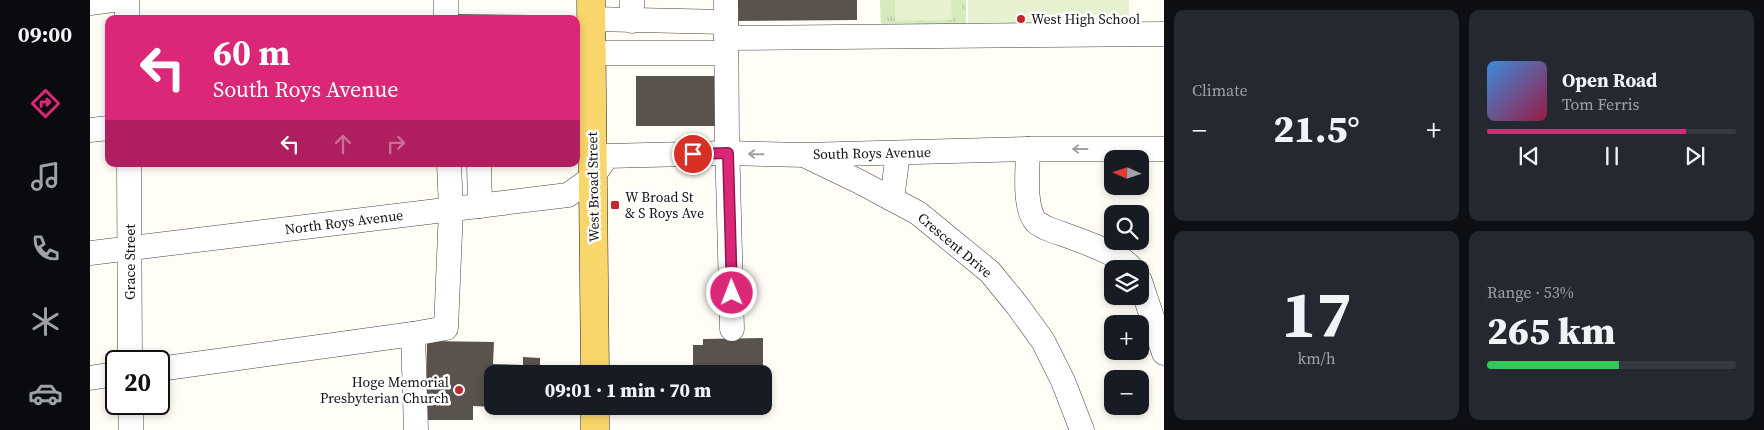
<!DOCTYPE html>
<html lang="en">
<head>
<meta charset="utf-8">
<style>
  :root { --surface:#171b24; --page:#242831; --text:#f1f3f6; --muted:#9ea1a6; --line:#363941; --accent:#db2777 }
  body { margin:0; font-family:"Source Serif 4",serif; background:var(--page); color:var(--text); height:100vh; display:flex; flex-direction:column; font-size:19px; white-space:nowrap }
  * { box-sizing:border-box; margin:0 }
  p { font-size:16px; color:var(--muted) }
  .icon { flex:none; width:28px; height:28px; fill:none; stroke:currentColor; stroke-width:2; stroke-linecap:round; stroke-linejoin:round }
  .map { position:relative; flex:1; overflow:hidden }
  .side { display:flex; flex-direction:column; gap:10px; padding:10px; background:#0d0f14; width:600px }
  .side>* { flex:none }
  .banner { position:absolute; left:15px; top:15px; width:475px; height:152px; border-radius:10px; box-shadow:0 2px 8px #0003; background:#db2777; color:#fff; overflow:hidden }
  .needle { width:32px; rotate:273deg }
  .fabs { position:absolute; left:1014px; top:150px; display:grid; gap:10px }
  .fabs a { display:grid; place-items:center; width:45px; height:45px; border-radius:10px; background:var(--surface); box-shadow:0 2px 8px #0003; font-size:25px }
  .speed { position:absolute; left:15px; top:350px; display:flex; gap:10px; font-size:25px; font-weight:700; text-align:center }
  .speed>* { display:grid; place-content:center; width:65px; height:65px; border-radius:50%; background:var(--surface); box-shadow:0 2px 8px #0003; line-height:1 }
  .speed .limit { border:2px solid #111; border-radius:8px; background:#fff; color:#111 }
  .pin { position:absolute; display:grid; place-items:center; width:42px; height:42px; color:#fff; margin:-21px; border:2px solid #fff; border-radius:50%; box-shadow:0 1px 5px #0007 }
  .me { position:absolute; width:55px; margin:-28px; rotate:359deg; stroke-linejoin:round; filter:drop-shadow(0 0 4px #0008) }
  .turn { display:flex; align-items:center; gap:18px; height:105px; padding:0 25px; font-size:22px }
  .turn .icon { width:65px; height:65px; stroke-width:2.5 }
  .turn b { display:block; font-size:35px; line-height:42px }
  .lanes { display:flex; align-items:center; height:48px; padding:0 25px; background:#0003; justify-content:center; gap:25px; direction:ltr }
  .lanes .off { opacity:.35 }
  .big { font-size:38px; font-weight:800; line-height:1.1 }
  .side .widget { flex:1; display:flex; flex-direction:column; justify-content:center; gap:8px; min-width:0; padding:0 18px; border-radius:10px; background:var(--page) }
  .side .dial { align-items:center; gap:0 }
  .dial b { font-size:65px; line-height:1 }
  .song { display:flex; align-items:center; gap:15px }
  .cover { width:60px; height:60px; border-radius:8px; background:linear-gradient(135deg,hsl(210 70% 55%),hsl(340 70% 35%)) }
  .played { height:5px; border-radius:2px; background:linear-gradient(90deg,var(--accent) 80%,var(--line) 80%) }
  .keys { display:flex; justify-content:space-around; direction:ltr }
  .heat { display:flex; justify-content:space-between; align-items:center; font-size:28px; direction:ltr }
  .charge { height:8px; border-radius:4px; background:linear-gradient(90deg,#34c759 53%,var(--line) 0) }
  .side .tiles { flex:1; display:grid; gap:10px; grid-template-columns:repeat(2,1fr) }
  .trip { position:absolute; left:394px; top:365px; width:288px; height:50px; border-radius:10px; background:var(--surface); box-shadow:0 2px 8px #0003; font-weight:800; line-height:50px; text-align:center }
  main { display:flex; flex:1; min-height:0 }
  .dock { display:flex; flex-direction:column; width:90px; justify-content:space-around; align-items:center; background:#090b0e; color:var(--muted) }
  .dock .icon { width:35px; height:35px }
  .dock .current { color:var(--accent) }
  .dock b { font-size:22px; color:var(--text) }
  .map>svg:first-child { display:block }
</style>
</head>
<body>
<main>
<nav class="dock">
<b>09:00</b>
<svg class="icon current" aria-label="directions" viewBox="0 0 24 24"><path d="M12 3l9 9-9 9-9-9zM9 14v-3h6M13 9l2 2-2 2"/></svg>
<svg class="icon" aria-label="music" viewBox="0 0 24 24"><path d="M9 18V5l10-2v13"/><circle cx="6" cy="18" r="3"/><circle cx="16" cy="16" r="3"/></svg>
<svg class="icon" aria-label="phone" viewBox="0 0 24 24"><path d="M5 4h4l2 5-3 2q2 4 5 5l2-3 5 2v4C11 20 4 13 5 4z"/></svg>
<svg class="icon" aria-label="climate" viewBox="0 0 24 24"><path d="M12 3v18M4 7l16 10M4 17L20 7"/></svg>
<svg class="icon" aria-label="car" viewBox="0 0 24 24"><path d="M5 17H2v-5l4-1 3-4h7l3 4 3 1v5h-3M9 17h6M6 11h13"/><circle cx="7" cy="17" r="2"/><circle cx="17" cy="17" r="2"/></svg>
</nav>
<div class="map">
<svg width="1074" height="430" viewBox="0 0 1074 430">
  <defs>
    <pattern id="grass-tufts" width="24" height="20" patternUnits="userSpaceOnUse" patternTransform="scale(1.25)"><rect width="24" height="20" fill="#d5ebbd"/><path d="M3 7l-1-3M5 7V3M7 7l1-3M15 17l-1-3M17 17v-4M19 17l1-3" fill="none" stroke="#b6c8a1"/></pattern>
  </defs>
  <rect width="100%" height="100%" fill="#fffdf5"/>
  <path fill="url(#grass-tufts)" d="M790,0H876V28L791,29Z"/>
  <g fill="#e6f2cf">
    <path d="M805,0H861L862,20L805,21Z"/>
    <path d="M878,0H1039V27L878,28Z"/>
  </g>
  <g fill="#5a524d">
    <path d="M647,0H767V20L647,21Z"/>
    <path d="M362,14L438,15V19H362Z"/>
    <rect x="546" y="76" width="79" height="50"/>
    <path d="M673,338V374H606V369H603V345H613V339Z"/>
    <path d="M337,341L404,342L403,364L433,365V357L450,358V372H459V374H402V407L383,406V420H336Z"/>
  </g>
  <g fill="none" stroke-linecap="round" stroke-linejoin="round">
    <g stroke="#444" stroke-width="25">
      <g id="minor">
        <path d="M37,0V19"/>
        <path d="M636,0L637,140L642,329"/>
        <path d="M0,3L23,0"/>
        <path d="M356,19V0"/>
        <path d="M501,19L636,22"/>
        <path d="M542,21V0"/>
        <path d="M636,38L1074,34"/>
        <path d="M501,53H636"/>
        <path d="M0,130L19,128"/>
        <path d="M938,149C938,168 933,207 946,222C948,224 953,226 956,228C976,236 1031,252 1042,269"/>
        <path d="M718,157L770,182L828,213L900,272L927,305L953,341L973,381L992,430"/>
        <path d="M39,164L40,361"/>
        <path d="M389,164L390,206"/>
        <path d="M802,199L808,153"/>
        <path d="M0,253L478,195L502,178L517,156L638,153L714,155L938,149H1074"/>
        <path d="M1050,281L1074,353"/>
        <path d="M69,369L323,334"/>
        <path d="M0,378L26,374"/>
        <path d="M41,430V404"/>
        <path d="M326,430L323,334L356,328L361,209L359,164"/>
      </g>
    </g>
    <g stroke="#222" stroke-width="29">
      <g id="major">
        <path d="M501,0L505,374"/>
        <path d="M505,406V430"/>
      </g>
    </g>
    <use href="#minor" stroke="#fff" stroke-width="24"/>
    <use href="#major" stroke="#f9d66b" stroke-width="28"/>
  </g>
  <defs><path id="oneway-shaft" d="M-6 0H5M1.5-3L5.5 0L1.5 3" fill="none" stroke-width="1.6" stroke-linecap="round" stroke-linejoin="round" transform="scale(1.25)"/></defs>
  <g stroke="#a0a0a0">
    <use href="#oneway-shaft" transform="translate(990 149) rotate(180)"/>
    <use href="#oneway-shaft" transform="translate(666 154) rotate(-179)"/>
  </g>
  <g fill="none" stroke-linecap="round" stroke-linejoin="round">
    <g stroke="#8e194d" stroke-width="12">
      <path id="route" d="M603,154L638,153L642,293"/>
    </g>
    <use href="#route" stroke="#db2777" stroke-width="9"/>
  </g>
  <g fill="#c4262e" stroke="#fff" stroke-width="2">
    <circle cx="931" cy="19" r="5"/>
    <rect x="520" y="200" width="10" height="10" rx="2.5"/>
    <circle cx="369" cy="390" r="5"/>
  </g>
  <g text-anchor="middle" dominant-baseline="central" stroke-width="5" stroke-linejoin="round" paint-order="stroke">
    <g font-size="14" fill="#111" stroke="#fff" text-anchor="start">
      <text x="941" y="19">West High School</text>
      <text x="535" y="197">W Broad St<tspan x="535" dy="16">&amp; S Roys Ave</tspan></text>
      <text x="359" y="382" text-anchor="end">Hoge Memorial<tspan x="359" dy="16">Presbyterian Church</tspan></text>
    </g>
    <g font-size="14" fill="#111" stroke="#fff">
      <text transform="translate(782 153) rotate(-1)">South Roys Avenue</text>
      <text transform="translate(503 187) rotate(-91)">West Broad Street</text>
      <text transform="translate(254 222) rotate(-7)">North Roys Avenue</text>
      <text transform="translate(865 245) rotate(40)">Crescent Drive</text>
      <text transform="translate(40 262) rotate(-90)">Grace Street</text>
    </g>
  </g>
</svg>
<div class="fabs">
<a><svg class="needle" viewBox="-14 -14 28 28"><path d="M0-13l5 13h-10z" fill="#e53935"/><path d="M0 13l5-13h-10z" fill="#9ea1a6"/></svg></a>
<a><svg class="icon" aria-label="search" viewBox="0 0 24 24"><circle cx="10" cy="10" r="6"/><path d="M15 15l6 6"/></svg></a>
<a><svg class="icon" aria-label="layers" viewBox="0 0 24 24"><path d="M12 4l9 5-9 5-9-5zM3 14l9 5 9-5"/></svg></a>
<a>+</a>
<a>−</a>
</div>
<div class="speed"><div class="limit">20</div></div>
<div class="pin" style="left:603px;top:154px;background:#d93025"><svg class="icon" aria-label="arrive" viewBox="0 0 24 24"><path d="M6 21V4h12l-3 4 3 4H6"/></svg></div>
<svg class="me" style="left:642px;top:293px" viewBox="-20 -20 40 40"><circle r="17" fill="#db2777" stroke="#fff" stroke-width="3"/><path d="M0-11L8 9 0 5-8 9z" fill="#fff"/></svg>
<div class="trip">09:01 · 1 min · 70 m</div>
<div class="banner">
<div class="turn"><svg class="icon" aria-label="left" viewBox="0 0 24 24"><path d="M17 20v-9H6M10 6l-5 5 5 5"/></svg><div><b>60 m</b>South Roys Avenue</div></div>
<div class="lanes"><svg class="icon" aria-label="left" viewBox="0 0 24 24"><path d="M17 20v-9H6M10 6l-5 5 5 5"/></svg><svg class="icon off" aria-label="ahead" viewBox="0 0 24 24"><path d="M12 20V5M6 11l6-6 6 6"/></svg><svg class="icon off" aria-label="right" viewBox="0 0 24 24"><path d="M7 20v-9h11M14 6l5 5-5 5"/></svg></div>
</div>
</div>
<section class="side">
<div class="tiles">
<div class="widget"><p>Climate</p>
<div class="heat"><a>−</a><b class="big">21.5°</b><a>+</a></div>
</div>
<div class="widget">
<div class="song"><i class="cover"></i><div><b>Open Road</b><p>Tom Ferris</p></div></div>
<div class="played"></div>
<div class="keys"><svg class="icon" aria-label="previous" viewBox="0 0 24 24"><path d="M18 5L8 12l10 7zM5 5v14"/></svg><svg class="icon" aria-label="pause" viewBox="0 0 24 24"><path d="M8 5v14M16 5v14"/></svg><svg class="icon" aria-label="next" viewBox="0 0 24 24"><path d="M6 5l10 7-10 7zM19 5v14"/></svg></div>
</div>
<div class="widget dial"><b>17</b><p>km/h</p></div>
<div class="widget"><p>Range · 53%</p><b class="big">265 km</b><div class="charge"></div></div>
</div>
</section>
</main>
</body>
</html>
